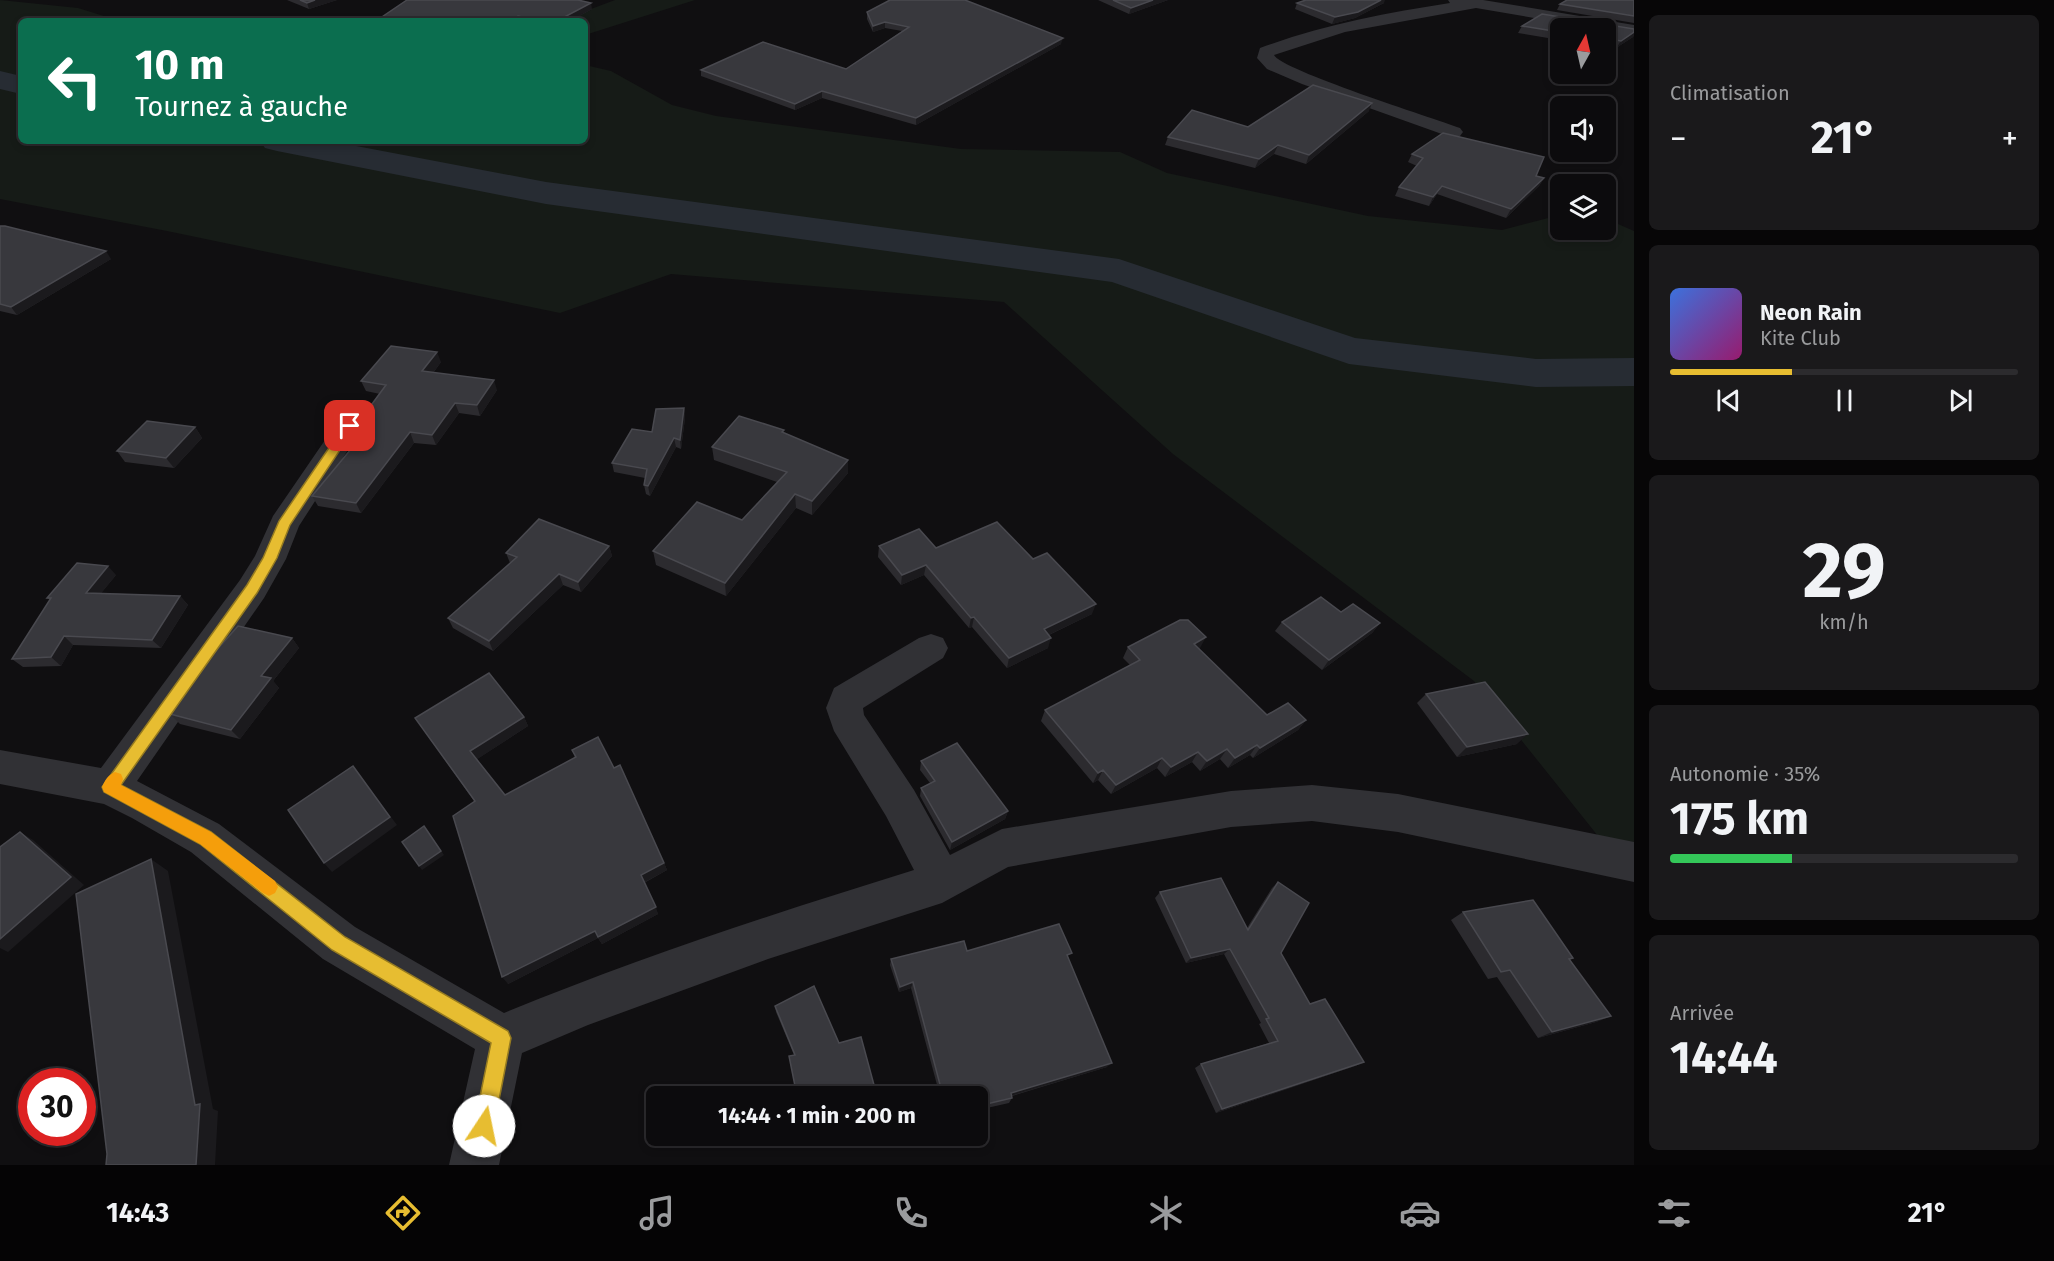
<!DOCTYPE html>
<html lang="fr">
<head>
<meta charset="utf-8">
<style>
  :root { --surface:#0c0b0d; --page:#1a191b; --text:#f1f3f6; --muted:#9a9b9d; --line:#2c2b2e; --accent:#e7bd31 }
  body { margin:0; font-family:"Fira Sans",sans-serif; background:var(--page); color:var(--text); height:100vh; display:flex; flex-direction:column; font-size:22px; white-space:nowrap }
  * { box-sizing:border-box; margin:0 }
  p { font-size:20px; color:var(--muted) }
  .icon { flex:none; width:33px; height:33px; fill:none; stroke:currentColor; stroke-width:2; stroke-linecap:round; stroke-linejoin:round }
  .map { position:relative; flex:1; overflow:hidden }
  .drawer { display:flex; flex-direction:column; gap:15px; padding:15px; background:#070607; width:420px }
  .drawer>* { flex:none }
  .guide { position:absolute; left:18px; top:18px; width:570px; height:126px; border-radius:9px; box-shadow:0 3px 9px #0003,0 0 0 2px var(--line); background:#0b6e4f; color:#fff; overflow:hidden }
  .needle { width:39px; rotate:8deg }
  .fabs { position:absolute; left:1550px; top:18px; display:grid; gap:12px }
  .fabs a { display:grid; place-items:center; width:66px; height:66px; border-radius:9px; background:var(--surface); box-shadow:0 3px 9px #0003,0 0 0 2px var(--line); font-size:30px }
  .speed { position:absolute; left:18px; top:1068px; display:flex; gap:12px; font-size:30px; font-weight:700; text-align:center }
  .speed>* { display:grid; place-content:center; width:78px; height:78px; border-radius:50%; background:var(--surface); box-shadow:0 3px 9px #0003,0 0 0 2px var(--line); line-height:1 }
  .speed .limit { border:9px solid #d22; background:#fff; color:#111 }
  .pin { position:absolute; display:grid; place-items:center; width:51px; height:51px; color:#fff; margin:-26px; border-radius:12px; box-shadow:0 3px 9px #0006 }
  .me { position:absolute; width:66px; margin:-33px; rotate:11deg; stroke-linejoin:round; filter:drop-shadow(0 0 4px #0008) }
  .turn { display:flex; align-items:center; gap:21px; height:126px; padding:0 18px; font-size:27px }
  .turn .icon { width:78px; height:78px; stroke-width:2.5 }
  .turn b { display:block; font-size:42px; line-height:51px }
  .big { font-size:45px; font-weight:700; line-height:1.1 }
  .drawer .tile { flex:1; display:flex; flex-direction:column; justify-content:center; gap:9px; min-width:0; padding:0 21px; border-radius:9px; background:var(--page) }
  .drawer .dial { align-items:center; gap:0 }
  .dial b { font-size:78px; line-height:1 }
  .song { display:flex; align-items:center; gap:18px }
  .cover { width:72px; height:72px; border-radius:9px; background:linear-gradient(135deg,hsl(220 70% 55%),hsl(320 70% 35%)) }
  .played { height:6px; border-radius:3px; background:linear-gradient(90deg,var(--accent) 35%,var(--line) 35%) }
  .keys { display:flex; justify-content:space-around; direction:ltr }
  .heat { display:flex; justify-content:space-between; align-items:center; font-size:33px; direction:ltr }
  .charge { height:9px; border-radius:4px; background:linear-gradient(90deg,#34c759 35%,var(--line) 0) }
  .trip { position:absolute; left:646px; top:1086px; width:342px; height:60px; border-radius:9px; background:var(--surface); box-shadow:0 3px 9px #0003,0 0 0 2px var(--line); font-weight:700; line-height:60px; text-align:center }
  .dock { display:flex; height:96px; justify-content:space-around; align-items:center; background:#050405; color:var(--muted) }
  .dock .icon { width:42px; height:42px }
  .dock .selected { color:var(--accent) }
  .dock b { font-size:27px; color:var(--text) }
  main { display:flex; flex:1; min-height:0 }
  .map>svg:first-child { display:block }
</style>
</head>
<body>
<main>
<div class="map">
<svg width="1634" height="1165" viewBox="0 0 1634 1165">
  <rect width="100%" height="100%" fill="#100f11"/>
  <g fill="#161b17">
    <path d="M0,0L78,8L120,21H21V141H585V65L611,71L672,105L716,116L961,149L1120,152L1167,173L1368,216L1502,230L1560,215V230H1605V211L1618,224L1634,231V881L1474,681L1173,454L1004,302L671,274L560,313L167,231L0,199Z"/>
    <path d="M615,0H695L585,35V21H559Z"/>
  </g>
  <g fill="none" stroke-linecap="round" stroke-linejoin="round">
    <g fill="#272c33" fill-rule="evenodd">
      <path d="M0,71L21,76V94L0,89Z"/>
      <path d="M260,141H330L546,182L1119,259L1355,338L1536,359L1634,358V386L1536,387L1349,364L1112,282L546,204L277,151L265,148Z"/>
    </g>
    <g fill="#313135" fill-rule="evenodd">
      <path d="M1448,0H1483L1634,25V35L1476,8L1345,32L1274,55C1281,70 1433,118 1460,128L1463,132L1460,136L1453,138L1302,84L1267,69L1257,58L1260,48C1322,25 1385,13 1450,3Z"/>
      <path d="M359,402L369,405L373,411L299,526L286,559L264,598L137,781L219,824L355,927L504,1013C638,958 775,913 914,870L886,816L834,731L826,708L834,688L919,638L931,634L943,638L948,648L943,658L863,708L864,715L914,790L950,855L1002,829L1231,791L1312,785L1398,794L1634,842V882L1398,832L1312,821L1231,827L1008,867L942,903L768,959L588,1025L522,1053L499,1165H449L475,1049L323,959L191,852L132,818L104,804L0,784V750L101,768L240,580L255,556L273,516L349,405Z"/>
    </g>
  </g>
  <g fill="#2c2b2f">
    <path d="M287,0H337L309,9Z"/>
    <path d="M1098,0H1168L1129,14Z"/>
    <path d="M1634,0V23L1557,10L1560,4Z"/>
    <path d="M1297,3H1384L1355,18L1332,24L1295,9Z"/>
    <path d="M592,9L570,21H376Z"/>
    <path d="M867,12L1061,44L916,125L822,98L795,110L701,76V70L846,69L902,31L885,28L873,32L867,19Z"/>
    <path d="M1542,14L1634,29V35L1633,37L1616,48L1605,46V28H1560V40L1518,33L1522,26Z"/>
    <path d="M1369,111L1306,164L1274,154L1255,168L1165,145L1168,137Z"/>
    <path d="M1412,154L1536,176L1544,178L1539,186L1506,218L1437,194L1429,206L1395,196L1399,187L1417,166L1408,162Z"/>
    <path d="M0,226L111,259L17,315L0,311Z"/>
    <path d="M441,362L433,373L497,390L480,416L459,413L436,445L414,443L361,513L318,506L312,496L363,433L358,423L380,394L366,391L361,381Z"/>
    <path d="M684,408L685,418L681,449L676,447L650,496L646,494L644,485L645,478L614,472L612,463Z"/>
    <path d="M195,427L202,438L174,468L125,462L117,451Z"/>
    <path d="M784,433L848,460V473L812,515L796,508L726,596L656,565L653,551L742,520L777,482L714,460L712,447Z"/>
    <path d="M609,546L612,556L581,592L563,585L493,651L453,628L448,618L510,563L506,553Z"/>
    <path d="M879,546L936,548L1033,559L1092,614L1049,635L1048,648L1007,668L972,627L969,628L924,575L901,585L878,557Z"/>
    <path d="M116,575L101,593L180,596L188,605L161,648L73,645L61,666L23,667L12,659L50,600L47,598Z"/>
    <path d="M1341,612L1380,623L1372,633L1322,670L1275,631L1282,622Z"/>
    <path d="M292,638L299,648L273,681L279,688L240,739L180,724L170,714Z"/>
    <path d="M1128,647L1200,648L1199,649L1267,715L1306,720L1298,730L1253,758L1250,755L1228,768L1220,759L1200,771L1192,762L1165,777L1157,768L1111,794L1098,780L1093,783L1041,721L1045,710L1130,665L1123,658Z"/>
    <path d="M1426,694L1517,744L1457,757L1417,703Z"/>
    <path d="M524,717L528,726L477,759L505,795L575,758L572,750L664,863L667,870L644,883L658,914L602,944L598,938L508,984L474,801L415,718Z"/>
    <path d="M921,761L1008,811L1005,819L950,850L920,796L921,788L930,783L920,770Z"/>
    <path d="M1278,882L1281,953L1310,1004L1364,1062L1355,1066L1216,1113L1195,1068L1201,1064L1269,1043L1259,1024L1261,1023L1224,954L1186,963L1155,898L1160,892L1247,928L1272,888Z"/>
    <path d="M1463,912L1573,958L1569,960L1611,1016L1596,1022L1538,1038L1497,977L1488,979L1451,920Z"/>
    <path d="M967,951L1068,960L1107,1067L1012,1096V1098L1009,1103L978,1110V1096H940L911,988L899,992L890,965L891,959Z"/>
    <path d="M775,1006L839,1043L877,1096H797L789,1056L794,1055L776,1012Z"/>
  </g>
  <g fill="#1b1a1d">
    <path d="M315,0H337L309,9L307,3Z"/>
    <path d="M1153,0H1168L1129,14L1131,8Z"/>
    <path d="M1381,0H1385L1384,3L1355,18L1332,24L1335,17Z"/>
    <path d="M591,3L592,9L570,21H557Z"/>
    <path d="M518,16L519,21H514Z"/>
    <path d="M885,22V28L873,32V26Z"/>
    <path d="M1634,32V35L1633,37L1616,48L1621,41Z"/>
    <path d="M1063,38L1061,44L916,125V118Z"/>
    <path d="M822,91V98L795,110V104Z"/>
    <path d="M1372,103L1369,111L1306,164L1309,155Z"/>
    <path d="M1278,145L1274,154L1255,168L1259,159Z"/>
    <path d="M1544,178L1539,186L1506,218L1511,209Z"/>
    <path d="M1442,186L1437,194L1429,206L1433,197Z"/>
    <path d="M106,251L111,259L17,315L11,307Z"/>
    <path d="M437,352L441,362L426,382L422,371Z"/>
    <path d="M494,380L497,390L480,416L477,405Z"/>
    <path d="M455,403L459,413L436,445L432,435Z"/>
    <path d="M684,408L685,418L681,449L680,440Z"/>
    <path d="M195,427L202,438L174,468L166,458Z"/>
    <path d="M410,432L414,443L361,513L356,503Z"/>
    <path d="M674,438L676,447L650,496L648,486Z"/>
    <path d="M848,460V473L812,515V501Z"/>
    <path d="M795,494L796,508L726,596L725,583Z"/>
    <path d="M609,546L612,556L581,592L578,582Z"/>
    <path d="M926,565L924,575L901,585L902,575Z"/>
    <path d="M108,566L116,575L94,602L86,593Z"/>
    <path d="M559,574L563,585L493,651L489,641Z"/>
    <path d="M180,596L188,605L161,648L152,640Z"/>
    <path d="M1096,604L1092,614L1040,639L1044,629Z"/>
    <path d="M974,617L972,627L969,628L971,618Z"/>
    <path d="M1380,623L1372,633L1322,670L1329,660Z"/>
    <path d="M64,636L73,645L61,666L51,657Z"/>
    <path d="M1206,637L1200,648L1188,655L1194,644Z"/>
    <path d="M292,638L299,648L273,681L279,688L240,739L231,730L261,676Z"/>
    <path d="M1051,638L1048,648L1007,668L1009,658Z"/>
    <path d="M524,717L528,726L476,760L470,751Z"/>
    <path d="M1306,720L1298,730L1253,758L1260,748Z"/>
    <path d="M1528,734L1517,744L1457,757L1467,747Z"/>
    <path d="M1257,745L1250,755L1228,768L1235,758Z"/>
    <path d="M1227,749L1220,759L1200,771L1207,761Z"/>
    <path d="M1198,752L1192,762L1165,777L1171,767Z"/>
    <path d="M1162,758L1157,768L1111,794L1116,785Z"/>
    <path d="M353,766L397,825L332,872L324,863Z"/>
    <path d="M1103,770L1098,780L1093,783L1098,773Z"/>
    <path d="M1008,811L1005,819L950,850L952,842Z"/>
    <path d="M428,831L444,855L422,870L419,866Z"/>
    <path d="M20,832L33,840L84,885L8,952L0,948V939Z"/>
    <path d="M151,859L168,871L213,1109L218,1111L215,1165H196L195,1105Z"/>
    <path d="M664,863L667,870L643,883L641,875Z"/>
    <path d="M656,907L658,914L602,944L598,938L508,984L502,977L595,931Z"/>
    <path d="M1230,949L1224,954L1186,963L1191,958Z"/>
    <path d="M913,982L911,988L899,992L900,987Z"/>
    <path d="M1611,1016L1596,1022L1538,1038L1552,1032Z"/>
    <path d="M1364,1062L1355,1066L1216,1113L1222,1109Z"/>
    <path d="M1112,1063L1107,1067L1007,1097L1011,1093Z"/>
    <path d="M840,1136H853L807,1148V1145Z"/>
  </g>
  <g fill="#38383d" stroke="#49494f" stroke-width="1.5">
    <path d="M300,0H315L307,3Z"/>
    <path d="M407,0H578L591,3L557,21H542L518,16L514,21H376Z"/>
    <path d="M890,0H965L1063,38L916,118L822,91L795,104L701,70L763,42L846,69L909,27L885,22L873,26L867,12Z"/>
    <path d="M1113,0H1153L1131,8Z"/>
    <path d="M1306,0H1381L1358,12L1335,17L1297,3Z"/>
    <path d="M1567,0H1634V16L1560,4Z"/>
    <path d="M1542,14L1634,29V32L1621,41L1605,38V28H1560V32L1522,26Z"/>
    <path d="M1313,85L1372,103L1309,155L1278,145L1259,159L1168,137L1192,110L1248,127Z"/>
    <path d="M1443,133L1544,157L1536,176L1544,178L1511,209L1442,186L1433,197L1399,187L1423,158L1412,154Z"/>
    <path d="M0,226H5L106,251L11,307L0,304Z"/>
    <path d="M391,346L437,352L422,371L494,380L477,405L455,403L432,435L410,432L356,503L312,496L371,425L358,423L386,385L361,381Z"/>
    <path d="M684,408L680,440L674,438L648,486L644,485L647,469L612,463L632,429L652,432L656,409Z"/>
    <path d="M739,416L784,430L782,432L848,460L812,501L795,494L725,583L653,551L697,502L742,520L787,472L712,447Z"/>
    <path d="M147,421L195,427L166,458L117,451Z"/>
    <path d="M539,519L609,546L578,582L559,574L489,641L448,618L517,557L506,553Z"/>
    <path d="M997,522L1033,559L1047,553L1096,604L1044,629L1051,638L1009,658L974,617L971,618L926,565L902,575L879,546L919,529L936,548Z"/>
    <path d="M77,563L108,566L86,593L180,596L152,640L64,636L51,657L12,659L51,598H47Z"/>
    <path d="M1321,597L1341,612L1353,604L1380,623L1329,660L1282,622Z"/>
    <path d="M1180,620H1188L1206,637L1194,644L1267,715L1288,703L1306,720L1260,748L1257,745L1235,758L1227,749L1207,761L1198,752L1171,767L1162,758L1116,785L1103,770L1098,773L1045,710L1140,660L1128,647Z"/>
    <path d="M238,626L292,638L261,676L271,678L231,730L170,714L206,662Z"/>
    <path d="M489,673L524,717L470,751L505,795L576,757L572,750L598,737L614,768L620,765L664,863L641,875L656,907L598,937L595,931L502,977L453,816L475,801L415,718Z"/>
    <path d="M1485,682L1528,734L1467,747L1426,694Z"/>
    <path d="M957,743L1008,811L952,842L921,788L935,781L921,761Z"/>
    <path d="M353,766L390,817L324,863L288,810Z"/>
    <path d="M424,826L441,851L419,866L402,842Z"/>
    <path d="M20,832L71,877L0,939V847Z"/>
    <path d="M151,859L195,1105L200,1104L196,1165H106L107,1154L76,894Z"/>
    <path d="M1221,878L1248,930L1278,882L1309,903L1281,953L1310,1004L1325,999L1364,1062L1222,1109L1201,1064L1278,1041L1266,1019L1269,1018L1230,949L1191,958L1160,892Z"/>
    <path d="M1533,900L1573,958L1569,959L1611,1016L1552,1032L1510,970L1501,972L1463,912Z"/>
    <path d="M1059,924L1072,953L1067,955L1112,1063L1011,1093L1012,1098L978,1106V1096H943L913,982L900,987L891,959L964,941L967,951Z"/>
    <path d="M814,986L839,1043L861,1037L877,1096H797L789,1056L795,1055L775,1006Z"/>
    <path d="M805,1136H840L807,1145Z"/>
  </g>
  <path fill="#e7bd31" stroke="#967b20" stroke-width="1.5" d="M350,422L356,426L290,525L277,558L257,593L121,785L211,832L345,937L508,1031L511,1038L494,1126L491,1133L484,1136L477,1133L474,1126L491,1043L332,950L200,844L104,792L102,787L247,585L263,558L279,521L346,423Z"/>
  <path fill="#f59e0b" d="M115,772L121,774L123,779L121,785L211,832L275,881L278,887L275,893L269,896L263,893L200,844L104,792L102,787C105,780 108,775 115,772Z"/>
</svg>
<div class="fabs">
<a><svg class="needle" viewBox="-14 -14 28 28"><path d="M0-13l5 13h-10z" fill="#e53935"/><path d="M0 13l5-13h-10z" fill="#9a9b9d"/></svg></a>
<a><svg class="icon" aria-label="sound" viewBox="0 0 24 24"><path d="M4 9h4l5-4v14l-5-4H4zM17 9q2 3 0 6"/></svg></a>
<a><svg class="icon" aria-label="layers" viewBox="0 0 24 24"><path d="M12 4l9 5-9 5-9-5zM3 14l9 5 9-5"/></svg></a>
</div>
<div class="speed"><div class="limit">30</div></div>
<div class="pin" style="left:350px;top:426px;background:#d93025"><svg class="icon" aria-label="arrive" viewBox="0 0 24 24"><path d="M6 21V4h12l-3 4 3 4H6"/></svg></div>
<svg class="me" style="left:484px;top:1126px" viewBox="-20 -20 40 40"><circle r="19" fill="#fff"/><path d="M0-13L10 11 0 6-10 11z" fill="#e7bd31"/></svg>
<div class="trip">14:44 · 1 min · 200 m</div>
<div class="guide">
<div class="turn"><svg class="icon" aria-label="left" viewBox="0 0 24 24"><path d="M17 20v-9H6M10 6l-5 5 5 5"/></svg><div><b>10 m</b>Tournez à gauche</div></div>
</div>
</div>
<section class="drawer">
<div class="tile"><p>Climatisation</p>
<div class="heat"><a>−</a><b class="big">21°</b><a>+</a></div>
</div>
<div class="tile">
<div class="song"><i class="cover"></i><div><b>Neon Rain</b><p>Kite Club</p></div></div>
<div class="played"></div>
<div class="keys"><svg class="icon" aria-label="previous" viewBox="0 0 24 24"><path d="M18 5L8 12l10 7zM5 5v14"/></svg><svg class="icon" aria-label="pause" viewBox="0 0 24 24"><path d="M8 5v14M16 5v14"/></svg><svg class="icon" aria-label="next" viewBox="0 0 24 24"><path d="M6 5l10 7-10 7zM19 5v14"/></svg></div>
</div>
<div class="tile dial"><b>29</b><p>km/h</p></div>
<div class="tile"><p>Autonomie · 35%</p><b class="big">175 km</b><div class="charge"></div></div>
<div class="tile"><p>Arrivée</p><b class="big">14:44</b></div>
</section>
</main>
<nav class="dock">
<b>14:43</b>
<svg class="icon selected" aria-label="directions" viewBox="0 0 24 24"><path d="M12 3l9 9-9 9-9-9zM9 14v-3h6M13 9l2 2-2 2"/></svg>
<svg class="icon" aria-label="music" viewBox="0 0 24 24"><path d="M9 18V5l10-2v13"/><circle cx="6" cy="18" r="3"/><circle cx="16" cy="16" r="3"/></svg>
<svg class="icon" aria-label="phone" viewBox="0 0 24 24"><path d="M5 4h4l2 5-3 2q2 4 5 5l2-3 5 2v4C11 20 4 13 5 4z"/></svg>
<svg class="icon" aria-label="climate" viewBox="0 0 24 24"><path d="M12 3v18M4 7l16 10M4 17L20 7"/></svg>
<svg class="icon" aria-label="car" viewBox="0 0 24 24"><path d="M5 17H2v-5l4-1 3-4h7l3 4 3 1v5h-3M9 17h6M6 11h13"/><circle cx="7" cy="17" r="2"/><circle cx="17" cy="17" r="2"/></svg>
<svg class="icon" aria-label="filters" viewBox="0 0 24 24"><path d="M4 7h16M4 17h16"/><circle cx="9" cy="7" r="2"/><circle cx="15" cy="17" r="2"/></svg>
<b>21°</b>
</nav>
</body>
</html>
